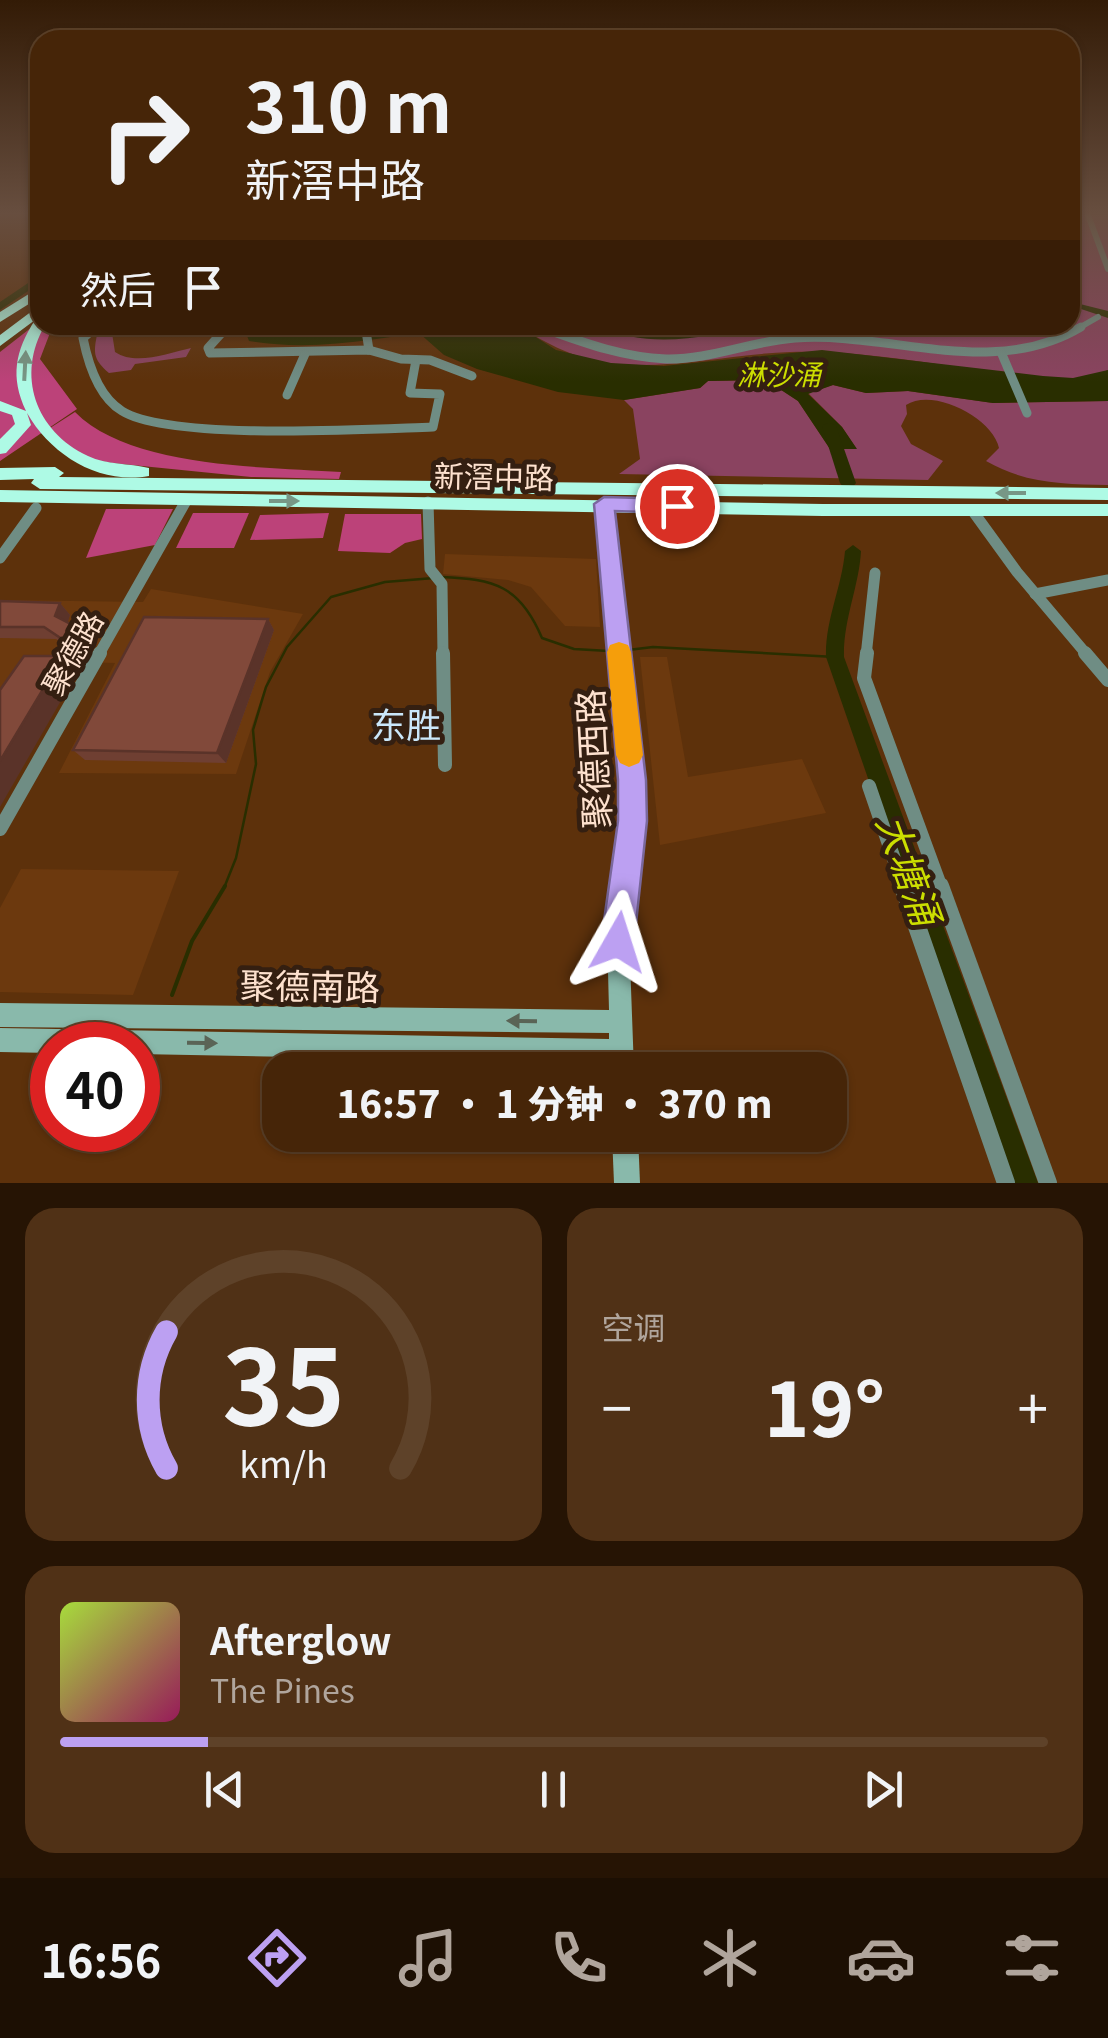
<!DOCTYPE html>
<html lang="zh">
<head>
<meta charset="utf-8">
<style>
  :root { --surface:#462508; --page:#503116; --text:#f1f3f6; --muted:#b0a59c; --line:#5e4229; --accent:#bca0f2 }
  body { margin:0; font-family:Georgia,"Noto Sans SC",serif; background:var(--page); color:var(--text); height:100vh; display:flex; flex-direction:column; font-size:38px; white-space:nowrap }
  * { box-sizing:border-box; margin:0 }
  p { font-size:32px; color:var(--muted) }
  .icon { flex:none; width:55px; height:55px; fill:none; stroke:currentColor; stroke-width:2; stroke-linecap:round; stroke-linejoin:round }
  .map { position:relative; height:1183px; overflow:hidden }
  .drawer { display:flex; flex-direction:column; gap:25px; padding:25px; background:#261404; flex:1 }
  .drawer>* { flex:none }
  .top-card { position:absolute; left:30px; top:30px; width:1050px; height:305px; border-radius:30px; box-shadow:0 2px 8px #0004,0 0 0 2px var(--line); background:#462508; color:var(--text); overflow:hidden }
  .speed { position:absolute; left:30px; top:1022px; display:flex; gap:20px; font-size:50px; font-weight:700; text-align:center }
  .speed>* { display:grid; place-content:center; width:130px; height:130px; border-radius:50%; background:var(--surface); box-shadow:0 2px 8px #0004,0 0 0 2px var(--line); line-height:1 }
  .speed .limit { border:15px solid #d22; background:#fff; color:#111 }
  .pin { position:absolute; display:grid; place-items:center; width:85px; height:85px; color:#fff; margin:-42px; border:5px solid #fff; border-radius:50%; box-shadow:0 2px 10px #0007 }
  .me { position:absolute; width:110px; margin:-55px; rotate:6deg; stroke-linejoin:round; filter:drop-shadow(0 0 8px #0008) }
  .turn { display:flex; align-items:center; gap:35px; height:210px; padding:0 50px; font-size:45px }
  .turn .icon { width:130px; height:130px; stroke-width:2.5 }
  .turn b { display:block; font-size:70px; line-height:85px }
  .then { display:flex; align-items:center; height:95px; padding:0 50px; background:#0003; gap:20px; font-size:38px }
  .big { font-size:75px; font-weight:800; line-height:1.1 }
  .drawer .card { flex:1; display:flex; flex-direction:column; justify-content:center; gap:15px; min-width:0; padding:0 35px; border-radius:30px; background:var(--page) }
  .drawer .dial { align-items:center; gap:0 }
  .dial svg { height:260px; overflow:visible; fill:none; stroke:var(--line); stroke-width:7; stroke-linecap:round; text-anchor:middle }
  .dial text { fill:var(--text); stroke:none }
  .song { display:flex; align-items:center; gap:30px }
  .cover { width:120px; height:120px; border-radius:15px; background:linear-gradient(135deg,hsl(80 70% 55%),hsl(330 70% 35%)) }
  .played { height:10px; border-radius:5px; background:linear-gradient(90deg,var(--accent) 15%,var(--line) 15%) }
  .keys { display:flex; justify-content:space-around; direction:ltr }
  .heat { display:flex; justify-content:space-between; align-items:center; font-size:55px; direction:ltr }
  .drawer .tiles { flex:1; display:grid; gap:25px; grid-template-columns:1fr 1fr }
  .card:last-child { grid-column:span 2 }
  .trip { position:absolute; left:262px; top:1052px; width:585px; height:100px; border-radius:30px; background:var(--surface); box-shadow:0 2px 8px #0004,0 0 0 2px var(--line); font-weight:800; line-height:100px; text-align:center }
  .tab-bar { display:flex; height:160px; justify-content:space-around; align-items:center; background:#1c0f03; color:var(--muted) }
  .tab-bar .icon { width:70px; height:70px }
  .tab-bar .current { color:var(--accent) }
  .tab-bar b { font-size:45px; color:var(--text) }
  .map>svg:first-child { display:block }
</style>
</head>
<body>
<div class="map">
<svg width="1108" height="1183" viewBox="0 0 1108 1183">
  <rect width="100%" height="100%" fill="#5d310b"/>
  <g fill="#6c390e">
    <path d="M445,554L596,559L600,627L565,626L531,587L508,580L443,574Z"/>
    <path d="M151,589L303,614L270,672L236,774L59,773L115,663L46,661L0,698V600L143,602Z"/>
    <path d="M640,657H667L688,777L802,759L826,813L660,845Z"/>
    <path d="M21,869L179,871L133,995L0,992V908Z"/>
  </g>
  <g fill="#8a4360">
    <path d="M1070,215H1108V370C1072,389 997,372 957,367C903,359 845,350 790,352C731,354 675,369 615,364C578,360 548,345 517,325H594L620,336L696,337L765,325H847L923,332L994,325H1070V304H1075L1070,299Z"/>
    <path d="M112,333L115,352C136,366 168,353 191,348L186,357L135,364L131,370L109,373C94,360 93,354 97,335Z"/>
    <path d="M766,380L798,401L830,449L856,448L842,427L808,393L833,385L866,393L908,391L993,403L1108,401V485C1063,484 1026,484 986,461L999,448C993,418 933,387 906,405L907,414L901,426L911,444L943,461L928,480L619,474L640,459L633,409L624,400L700,388L708,381Z"/>
  </g>
  <g fill="#bc4279">
    <path d="M53,325L40,359L77,409L0,461V352L32,327Z"/>
    <path d="M75,412C130,468 265,467 341,472L339,479L251,477L112,463L78,457L50,428Z"/>
    <path d="M106,509H173L155,545L86,558Z"/>
    <path d="M193,513H249L234,548H176Z"/>
    <path d="M329,513L323,538L250,540L260,515Z"/>
    <path d="M345,514H421L422,539L405,543L390,553L338,551Z"/>
  </g>
  <g fill="#292e00">
    <path d="M410,325H517L556,350L611,363L664,366L822,350L1043,376L1073,378L1108,370V401L993,403L908,391L866,393L833,385L808,394L842,427L857,449H830L798,401L766,380L708,381L700,388L624,400L558,392L477,369L444,355Z"/>
    <path d="M594,325H765C703,336 654,351 594,325Z"/>
  </g>
  <g fill="none" stroke-linecap="round" stroke-linejoin="round">
    <g stroke="#292e00" stroke-width="2.5">
      <path d="M441,577C495,579 520,586 542,638L574,649L609,651"/>
      <path d="M628,650L653,647L835,657"/>
      <path d="M224,888L236,858L256,764L253,730L266,687L287,647L331,597L385,582L434,578"/>
    </g>
    <path stroke="#292e00" stroke-width="4" d="M172,995L192,941L225,886"/>
    <g fill="#292e00" fill-rule="evenodd">
      <path d="M40,275V283L0,310V302Z"/>
      <path d="M1072,302L1108,311V318L1072,306Z"/>
      <path d="M243,325H255L258,335C323,342 385,325 450,325L444,328C380,339 313,352 249,341Z"/>
      <path d="M829,422L836,426L856,483L853,487H843L840,483L822,426Z"/>
      <path d="M853,545L861,551C859,587 843,620 844,657L1038,1183H1008L826,657C825,620 842,587 845,551Z"/>
    </g>
    <g stroke="#6f8d84" stroke-width="6">
      <path d="M1088,215L1108,269"/>
      <path d="M535,325L547,329"/>
      <path d="M93,329L98,325"/>
      <path d="M225,329L229,325"/>
      <path d="M368,329L372,325"/>
      <path d="M1077,329L1098,317"/>
    </g>
    <g stroke="#6f8d84" stroke-width="9">
      <path d="M96,327L83,338C88,363 99,397 122,411C170,441 370,429 433,427L440,394L410,393L416,360"/>
      <path d="M227,327L208,348L210,353L369,350L401,359L430,360L472,376"/>
      <path d="M540,327C582,342 621,357 666,359C709,360 752,341 795,338C889,331 993,380 1081,327"/>
      <path d="M369,350L366,331L370,327"/>
      <path d="M1001,352L1027,413"/>
      <path d="M287,395L305,354"/>
    </g>
    <g stroke="#6f8d84" stroke-width="11">
      <path d="M428,502L430,569L442,584L443,656"/>
      <path d="M972,510L1017,572L1088,656"/>
      <path d="M0,558L36,508"/>
      <path d="M1035,594L1108,580"/>
      <path d="M98,656L186,501"/>
      <path d="M866,656L875,573"/>
    </g>
    <g stroke="#6f8d84" stroke-width="14">
      <path d="M443,653L445,765"/>
      <path d="M867,653L864,678L941,888"/>
      <path d="M1085,653L1108,680"/>
      <path d="M869,786L904,888"/>
      <path d="M0,829L100,653"/>
    </g>
    <g stroke="#6f8d84" stroke-width="18">
      <path d="M903,886L1006,1183"/>
      <path d="M940,886L1048,1183"/>
    </g>
    <g fill="#89b9ab" fill-rule="evenodd">
      <path d="M604,499L611,504L641,780L642,835L629,933L634,1070H610V1063L138,1054V1045H52V1053L0,1052V1028L609,1039V1033L0,1027V1003L609,1010L607,933L622,835L623,780L597,504Z"/>
      <path d="M612,1135H638L640,1183H614Z"/>
    </g>
    <g fill="#aefae5" fill-rule="evenodd">
      <path d="M40,287V297L0,322V312Z"/>
      <path d="M40,305V316L36,319L40,318V325H45C16,375 35,431 88,456C107,465 129,463 149,468V476C99,485 51,455 27,413L31,425L6,453L0,454V439L15,424L12,415L0,411V401L26,411C10,377 15,351 35,320L0,346V335Z"/>
      <path d="M55,467L64,473L59,477L1108,488V500L40,489L31,483L34,479L0,480V468Z"/>
      <path d="M0,490L823,504H1108V516H823L0,502Z"/>
    </g>
  </g>
  <g fill="#6f3f32">
    <path d="M0,601L60,603L70,615L67,623L82,630L92,641L87,652L73,650L56,639L0,638Z"/>
    <path d="M268,619L274,630L226,763L85,760L73,750Z"/>
  </g>
  <g fill="#5a3329">
    <path d="M60,603L70,615L66,628L55,616Z"/>
    <path d="M268,619L274,630L226,763L217,753Z"/>
    <path d="M82,630L92,641L87,652L76,640Z"/>
    <path d="M63,656L78,671L0,807V761Z"/>
  </g>
  <g fill="#81493a" stroke="#5a3329" stroke-width="2.5">
    <path d="M0,601L60,603L55,616L82,630L76,640L62,639L44,627H0Z"/>
    <path d="M144,617L268,619L217,753L73,750Z"/>
    <path d="M24,656H63L0,761V690Z"/>
  </g>
  <defs><path id="oneway-solid" d="M-6-.8H1V-3.2L6.5 0L1 3.2V.8H-6Z" transform="scale(2.5)"/></defs>
  <g fill="#779786">
    <use href="#oneway-solid" transform="translate(25 366) rotate(-87)"/>
    <use href="#oneway-solid" transform="translate(1011 493) rotate(-180)"/>
    <use href="#oneway-solid" transform="translate(284 501)"/>
  </g>
  <g fill="#5a6456">
    <use href="#oneway-solid" transform="translate(522 1021) rotate(-179)"/>
    <use href="#oneway-solid" transform="translate(202 1043) rotate(1)"/>
  </g>
  <linearGradient id="sky" x2="0" y2="1"><stop stop-color="#331b06"/><stop offset="0.56" stop-color="#674e3f"/><stop offset="1" stop-color="#674e3f" stop-opacity="0"/></linearGradient>
  <rect width="1108" height="381" fill="url(#sky)"/>
  <path fill="#bca0f2" stroke="#7a689d" stroke-width="2.5" d="M604,497L677,499L687,506L677,513L615,511L646,780L647,821L634,942L629,954L618,958L606,954L601,942L618,821V780L594,504Z"/>
  <path fill="#f59e0b" d="M619,642L628,645L631,652L643,755L639,763L629,767L620,763L616,755L607,652L610,645Z"/>
  <g text-anchor="middle" dominant-baseline="central" stroke-width="10" stroke-linejoin="round" paint-order="stroke">
    <g font-size="28" font-style="italic" fill="#ccde00" stroke="#341f11">
      <text x="779" y="373">淋沙涌</text>
    </g>
    <g font-size="30" fill="#fde1ce" stroke="#341f11">
      <text transform="translate(494 475) rotate(1)">新滘中路</text>
      <text transform="translate(71 652) rotate(-61)">聚德路</text>
    </g>
    <g font-size="35" fill="#cae7fa" stroke="#341f11">
      <text x="406" y="722">东胜</text>
    </g>
    <g font-size="35" fill="#fde1ce" stroke="#341f11">
      <text transform="translate(591 759) rotate(-93)">聚德西路</text>
      <text transform="translate(310 984) rotate(1)">聚德南路</text>
    </g>
    <g font-size="38" font-style="italic" fill="#ccde00" stroke="#341f11">
      <text transform="translate(911 869) rotate(70)">大塘涌</text>
    </g>
  </g>
</svg>
<div class="speed"><div class="limit">40</div></div>
<div class="pin" style="left:677px;top:506px;background:#d93025"><svg class="icon" aria-label="arrive" viewBox="0 0 24 24"><path d="M6 21V4h12l-3 4 3 4H6"/></svg></div>
<svg class="me" style="left:618px;top:942px" viewBox="-20 -20 40 40"><path d="M0-17L14 15 0 8-14 15z" fill="#bca0f2" stroke="#fff" stroke-width="4"/></svg>
<div class="trip">16:57 · 1 分钟 · 370 m</div>
<div class="top-card">
<div class="turn"><svg class="icon" aria-label="right" viewBox="0 0 24 24"><path d="M7 20v-9h11M14 6l5 5-5 5"/></svg><div><b>310 m</b>新滘中路</div></div>
<div class="then">然后<svg class="icon" aria-label="arrive" viewBox="0 0 24 24"><path d="M6 21V4h12l-3 4 3 4H6"/></svg></div>
</div>
</div>
<section class="drawer">
<div class="tiles">
<div class="card dial"><svg viewBox="0 0 100 80">
<path d="M14 69A42 42 0 1 1 86 69"/>
<path d="M14 69A42 42 0 0 1 14 27" stroke="#bca0f2"/>
<text x="50" y="56" font-size="32" font-weight="700">35</text>
<text x="50" y="72" font-size="11">km/h</text>
</svg></div>
<div class="card"><p>空调</p>
<div class="heat"><a>−</a><b class="big">19°</b><a>+</a></div>
</div>
<div class="card">
<div class="song"><i class="cover"></i><div><b>Afterglow</b><p>The Pines</p></div></div>
<div class="played"></div>
<div class="keys"><svg class="icon" aria-label="previous" viewBox="0 0 24 24"><path d="M18 5L8 12l10 7zM5 5v14"/></svg><svg class="icon" aria-label="pause" viewBox="0 0 24 24"><path d="M8 5v14M16 5v14"/></svg><svg class="icon" aria-label="next" viewBox="0 0 24 24"><path d="M6 5l10 7-10 7zM19 5v14"/></svg></div>
</div>
</div>
</section>
<nav class="tab-bar">
<b>16:56</b>
<svg class="icon current" aria-label="directions" viewBox="0 0 24 24"><path d="M12 3l9 9-9 9-9-9zM9 14v-3h6M13 9l2 2-2 2"/></svg>
<svg class="icon" aria-label="music" viewBox="0 0 24 24"><path d="M9 18V5l10-2v13"/><circle cx="6" cy="18" r="3"/><circle cx="16" cy="16" r="3"/></svg>
<svg class="icon" aria-label="phone" viewBox="0 0 24 24"><path d="M5 4h4l2 5-3 2q2 4 5 5l2-3 5 2v4C11 20 4 13 5 4z"/></svg>
<svg class="icon" aria-label="climate" viewBox="0 0 24 24"><path d="M12 3v18M4 7l16 10M4 17L20 7"/></svg>
<svg class="icon" aria-label="car" viewBox="0 0 24 24"><path d="M5 17H2v-5l4-1 3-4h7l3 4 3 1v5h-3M9 17h6M6 11h13"/><circle cx="7" cy="17" r="2"/><circle cx="17" cy="17" r="2"/></svg>
<svg class="icon" aria-label="filters" viewBox="0 0 24 24"><path d="M4 7h16M4 17h16"/><circle cx="9" cy="7" r="2"/><circle cx="15" cy="17" r="2"/></svg>
</nav>
</body>
</html>
